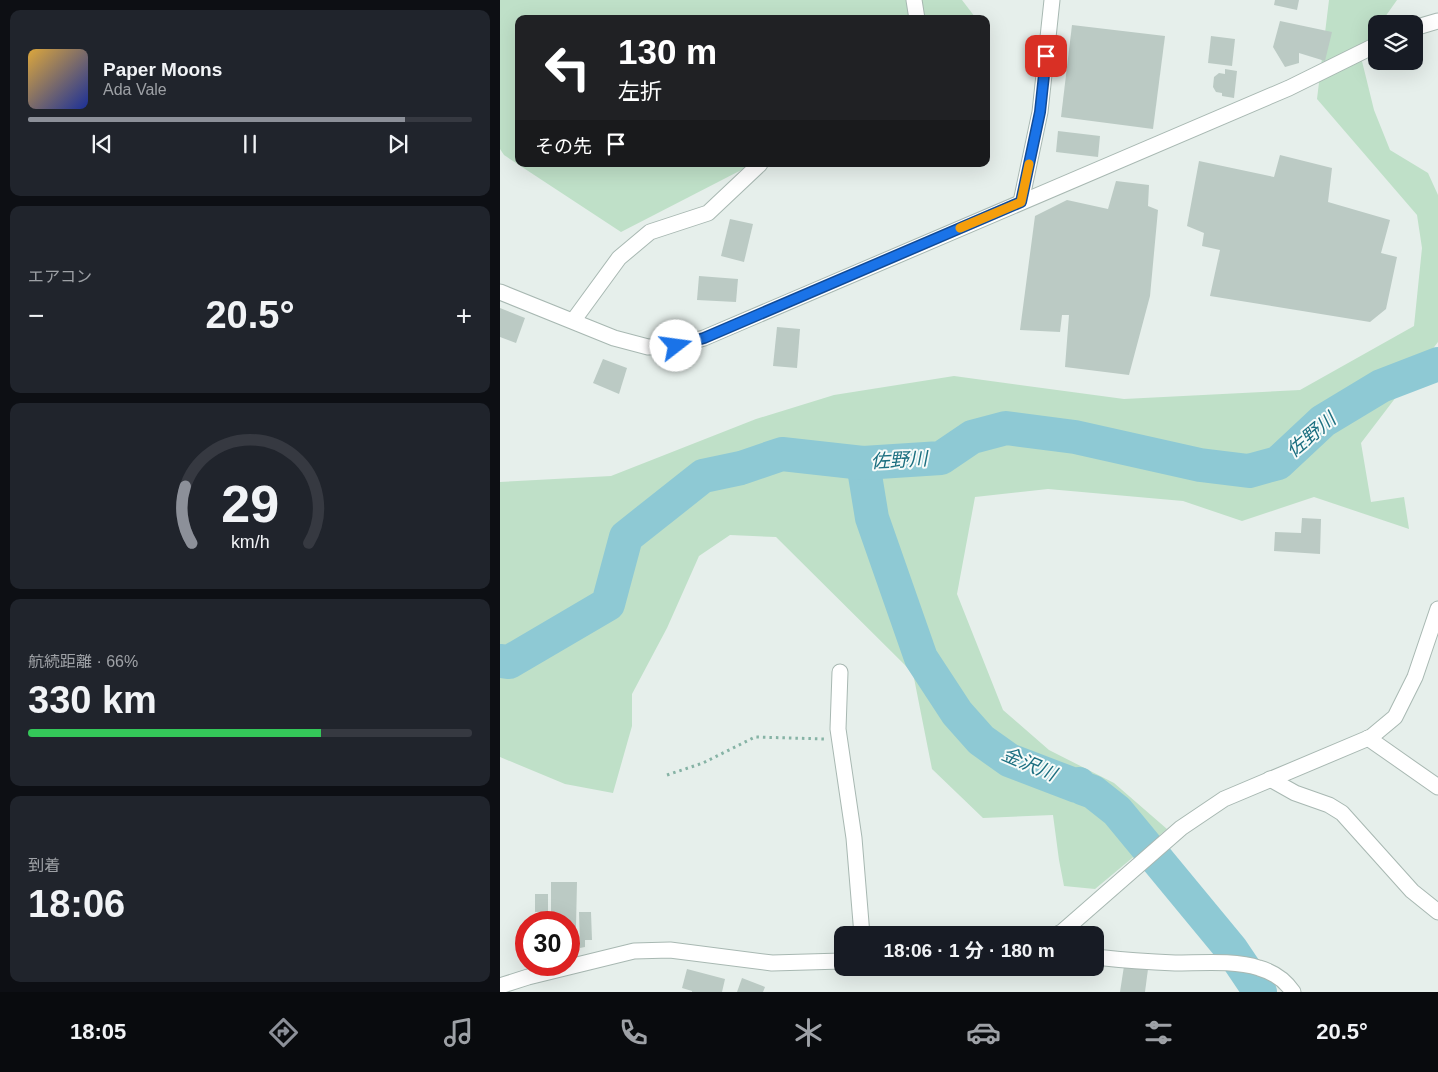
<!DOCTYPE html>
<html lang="ja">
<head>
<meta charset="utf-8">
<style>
  :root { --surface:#171b24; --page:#20242c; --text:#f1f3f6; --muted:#9ea1a6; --line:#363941; --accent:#8c9099 }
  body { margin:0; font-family:Helvetica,"Noto Sans JP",sans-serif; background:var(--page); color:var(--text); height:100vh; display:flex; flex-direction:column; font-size:19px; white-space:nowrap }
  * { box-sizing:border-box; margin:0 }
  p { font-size:16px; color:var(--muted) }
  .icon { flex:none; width:28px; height:28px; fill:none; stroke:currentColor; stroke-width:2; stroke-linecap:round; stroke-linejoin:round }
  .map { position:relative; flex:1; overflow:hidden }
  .panel { display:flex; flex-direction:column; gap:10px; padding:10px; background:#0d0f14; width:500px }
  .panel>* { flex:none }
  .guide { position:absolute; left:15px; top:15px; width:475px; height:152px; border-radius:10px; box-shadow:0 5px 20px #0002; background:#202124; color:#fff; overflow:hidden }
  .tools { position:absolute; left:868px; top:15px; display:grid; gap:10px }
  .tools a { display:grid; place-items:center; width:55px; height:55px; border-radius:10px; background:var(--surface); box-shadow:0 5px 20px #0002; font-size:25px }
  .speed { position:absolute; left:15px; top:911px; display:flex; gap:10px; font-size:25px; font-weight:700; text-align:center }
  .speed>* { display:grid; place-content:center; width:65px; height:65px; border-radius:50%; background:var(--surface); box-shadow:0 5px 20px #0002; line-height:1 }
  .speed .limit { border:8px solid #d22; background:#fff; color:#111 }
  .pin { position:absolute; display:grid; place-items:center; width:42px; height:42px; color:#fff; margin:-21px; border-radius:10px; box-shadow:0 2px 8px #0006 }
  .me { position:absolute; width:55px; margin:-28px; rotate:75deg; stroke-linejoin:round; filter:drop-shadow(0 0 4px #0008) }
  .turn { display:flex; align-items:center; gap:18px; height:105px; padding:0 20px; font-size:22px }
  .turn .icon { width:65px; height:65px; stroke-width:2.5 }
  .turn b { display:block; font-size:35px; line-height:42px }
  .then { display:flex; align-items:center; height:48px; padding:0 20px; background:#0003; gap:10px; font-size:19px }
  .big { font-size:38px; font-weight:700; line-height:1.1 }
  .panel .widget { flex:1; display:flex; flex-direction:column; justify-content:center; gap:8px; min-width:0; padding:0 18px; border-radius:10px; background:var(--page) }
  .panel .dial { align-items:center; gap:0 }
  .dial svg { height:130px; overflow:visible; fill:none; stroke:var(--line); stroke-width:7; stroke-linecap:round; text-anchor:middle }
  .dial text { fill:var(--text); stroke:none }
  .song { display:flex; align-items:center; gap:15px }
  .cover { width:60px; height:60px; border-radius:8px; background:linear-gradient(135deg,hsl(40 70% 55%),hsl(230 70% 35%)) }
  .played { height:5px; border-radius:2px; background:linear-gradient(90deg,var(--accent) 85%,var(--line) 85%) }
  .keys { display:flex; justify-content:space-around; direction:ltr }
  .heat { display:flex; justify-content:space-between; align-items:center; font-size:28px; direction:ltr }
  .charge { height:8px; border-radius:4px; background:linear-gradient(90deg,#34c759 66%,var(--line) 0) }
  .trip { position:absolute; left:334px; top:926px; width:270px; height:50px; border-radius:10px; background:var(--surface); box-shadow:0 5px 20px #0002; font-weight:700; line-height:50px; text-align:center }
  .dock { display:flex; height:80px; justify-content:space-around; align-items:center; background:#090b0e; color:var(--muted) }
  .dock .icon { width:35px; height:35px }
  .dock .on { color:var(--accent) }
  .dock b { font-size:22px; color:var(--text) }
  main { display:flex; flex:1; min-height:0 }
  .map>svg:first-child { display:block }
</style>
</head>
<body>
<main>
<section class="panel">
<div class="widget">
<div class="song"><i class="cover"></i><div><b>Paper Moons</b><p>Ada Vale</p></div></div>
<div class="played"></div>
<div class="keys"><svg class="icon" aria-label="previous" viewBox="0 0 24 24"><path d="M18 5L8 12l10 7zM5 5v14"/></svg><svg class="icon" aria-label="pause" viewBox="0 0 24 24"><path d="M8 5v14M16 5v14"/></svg><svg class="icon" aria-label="next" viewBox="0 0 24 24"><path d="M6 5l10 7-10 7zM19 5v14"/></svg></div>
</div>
<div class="widget"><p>エアコン</p>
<div class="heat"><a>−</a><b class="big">20.5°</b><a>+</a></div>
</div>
<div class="widget dial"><svg viewBox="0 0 100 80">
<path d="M14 69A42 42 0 1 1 86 69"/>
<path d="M14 69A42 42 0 0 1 10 34" stroke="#8c9099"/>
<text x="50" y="56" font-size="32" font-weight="700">29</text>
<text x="50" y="72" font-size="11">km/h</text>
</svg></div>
<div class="widget"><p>航続距離 · 66%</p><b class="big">330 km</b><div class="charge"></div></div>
<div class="widget"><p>到着</p><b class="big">18:06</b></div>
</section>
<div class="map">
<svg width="938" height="992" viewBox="0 0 938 992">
  <rect width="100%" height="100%" fill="#e6efeb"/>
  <g fill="#bfe0c8">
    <path d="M0,0H462L475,17L474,19H19V164H253L121,232L4,155L0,149Z"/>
    <path d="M829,0H897L880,24H876V30L860,53L874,110L890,150L928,173L938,195V342L861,443L871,502L904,497L909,529L814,497L742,521L683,501L548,489L475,497L457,594L503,710L549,750L614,783L667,829L595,889L564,886L559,860L553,815L483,818L432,769L413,673L276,537L230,535L199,556L167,628L132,694V726L113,793L65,784L0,757V482L111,476L256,419L334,395L454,376L624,399L800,390L914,326L922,248L917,215L817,99Z"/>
  </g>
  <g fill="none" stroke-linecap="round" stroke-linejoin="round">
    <g stroke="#8ec9d4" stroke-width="34">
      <path d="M363,463L372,518L421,658L457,713L481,740L509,760L577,786L579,784L582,788L593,792L617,811L731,949L760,992"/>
      <path d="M0,661L9,662L108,604L126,537L203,476L241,468L282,454L363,463L441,458L472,437L506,428L575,437L700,465L749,471L778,463L823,421L881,386L938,364"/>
    </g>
  </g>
  <g fill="#bbcac4">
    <path d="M775,0H799L797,10L774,5Z"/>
    <path d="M780,21L832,32L825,61L799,53V63L785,67L773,47Z"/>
    <path d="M572,25L665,36L653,129L561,117Z"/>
    <path d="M711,36L735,39L732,66L708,63Z"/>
    <path d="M725,69L737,71L734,98L722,96V93L716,92L713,87L714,77L719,73L725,74Z"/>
    <path d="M558,131L600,136L598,157L556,152Z"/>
    <path d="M780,155L832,168L828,202L890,220L881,253L897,257L886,309L870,322L710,296L720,250L702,246L704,233L687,226L699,161L774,177Z"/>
    <path d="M616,181L649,185L648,206L658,210L650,296L629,375L565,367L569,315H562L560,332L520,330L535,216L567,200L608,209Z"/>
    <path d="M230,219L253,224L244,262L221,256Z"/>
    <path d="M199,276L238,279L236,302L197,300Z"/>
    <path d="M0,308L25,318L16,343L0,337Z"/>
    <path d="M277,327L300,329L297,368L273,366Z"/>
    <path d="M103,359L127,368L119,394L93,383Z"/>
    <path d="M802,518L821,519L820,554L774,551L775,532L801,533Z"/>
    <path d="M51,882H77L76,927H69V922H58V919H51Z"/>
    <rect x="35" y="894" width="13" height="18"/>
    <path d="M79,912H91L92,940H85V947L80,948Z"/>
    <path d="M624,966L648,969L645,992H620Z"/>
    <path d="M187,969L225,979L222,992H192V991L182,988Z"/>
    <path d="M242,978L265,987L263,992H237Z"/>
  </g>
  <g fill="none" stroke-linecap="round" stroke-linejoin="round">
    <g stroke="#a8b8b2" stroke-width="17">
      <g id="minor">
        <path d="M414,0L417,19"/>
        <path d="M914,28L938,21"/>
        <path d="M521,202L540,112L552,0"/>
        <path d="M0,292L114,338L148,347L176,346L204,338L789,88L876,45"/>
        <path d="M73,321L119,258L150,232L208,213L260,164"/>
        <path d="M340,672L338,729L354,838L362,935"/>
        <path d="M868,738L938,787"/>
        <path d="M770,779L795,793L829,805L842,813L912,891L938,912"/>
        <path d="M555,935L562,932L681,828L724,799L871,737L895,717L915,677L938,609"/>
        <path d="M595,957C622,960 648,962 675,963C701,963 735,960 759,968C773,972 785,980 793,992"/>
        <path d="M0,986L28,977L134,951L170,950L272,963L342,961"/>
      </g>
    </g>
    <path stroke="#86b3a5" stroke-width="3" stroke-dasharray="2.5 4" stroke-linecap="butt" d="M167,775L203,763L255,737L324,739"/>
    <use href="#minor" stroke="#fff" stroke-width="15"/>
  </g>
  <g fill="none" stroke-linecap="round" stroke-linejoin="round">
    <g stroke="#114b97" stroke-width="12">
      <path id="route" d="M176,346L204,338L521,202L540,112L546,56"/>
    </g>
    <use href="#route" stroke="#1a73e8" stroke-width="9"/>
    <path stroke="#f59e0b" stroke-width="9" d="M460,228L521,202L529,164"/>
  </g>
  <g text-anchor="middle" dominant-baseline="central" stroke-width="4" stroke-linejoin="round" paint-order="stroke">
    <g font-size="19" font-style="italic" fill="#1c6f80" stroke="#f7fbf9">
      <text transform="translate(811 435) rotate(-40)">佐野川</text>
      <text transform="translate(399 460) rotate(-3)">佐野川</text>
      <text transform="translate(529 764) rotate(23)">金沢川</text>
    </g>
  </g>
</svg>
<div class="tools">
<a><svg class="icon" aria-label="layers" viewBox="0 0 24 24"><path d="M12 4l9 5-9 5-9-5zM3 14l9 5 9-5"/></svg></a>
</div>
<div class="speed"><div class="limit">30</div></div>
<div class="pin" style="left:546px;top:56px;background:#d93025"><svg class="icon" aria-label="arrive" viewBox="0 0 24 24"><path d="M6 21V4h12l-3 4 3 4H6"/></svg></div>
<svg class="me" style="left:176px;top:346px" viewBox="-20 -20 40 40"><circle r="19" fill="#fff"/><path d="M0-13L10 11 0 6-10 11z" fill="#1a73e8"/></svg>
<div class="trip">18:06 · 1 分 · 180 m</div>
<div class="guide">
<div class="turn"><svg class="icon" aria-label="left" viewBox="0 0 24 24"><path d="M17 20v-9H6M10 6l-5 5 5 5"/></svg><div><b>130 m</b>左折</div></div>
<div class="then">その先<svg class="icon" aria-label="arrive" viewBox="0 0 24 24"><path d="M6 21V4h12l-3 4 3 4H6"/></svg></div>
</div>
</div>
</main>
<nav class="dock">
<b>18:05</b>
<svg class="icon on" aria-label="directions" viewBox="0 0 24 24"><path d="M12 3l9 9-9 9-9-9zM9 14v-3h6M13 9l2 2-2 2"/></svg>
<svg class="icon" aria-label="music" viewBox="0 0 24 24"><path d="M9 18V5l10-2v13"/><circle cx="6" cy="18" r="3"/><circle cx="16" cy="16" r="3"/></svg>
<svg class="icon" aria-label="phone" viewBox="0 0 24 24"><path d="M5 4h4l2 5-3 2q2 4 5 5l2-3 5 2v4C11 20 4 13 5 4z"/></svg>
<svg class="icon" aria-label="climate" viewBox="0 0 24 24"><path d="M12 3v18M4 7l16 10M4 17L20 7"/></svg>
<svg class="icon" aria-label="car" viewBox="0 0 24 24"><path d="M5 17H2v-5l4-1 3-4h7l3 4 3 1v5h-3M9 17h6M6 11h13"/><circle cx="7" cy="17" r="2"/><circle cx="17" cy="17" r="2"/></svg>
<svg class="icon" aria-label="filters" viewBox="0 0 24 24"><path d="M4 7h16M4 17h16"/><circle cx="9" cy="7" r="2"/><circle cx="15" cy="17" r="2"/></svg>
<b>20.5°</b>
</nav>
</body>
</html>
